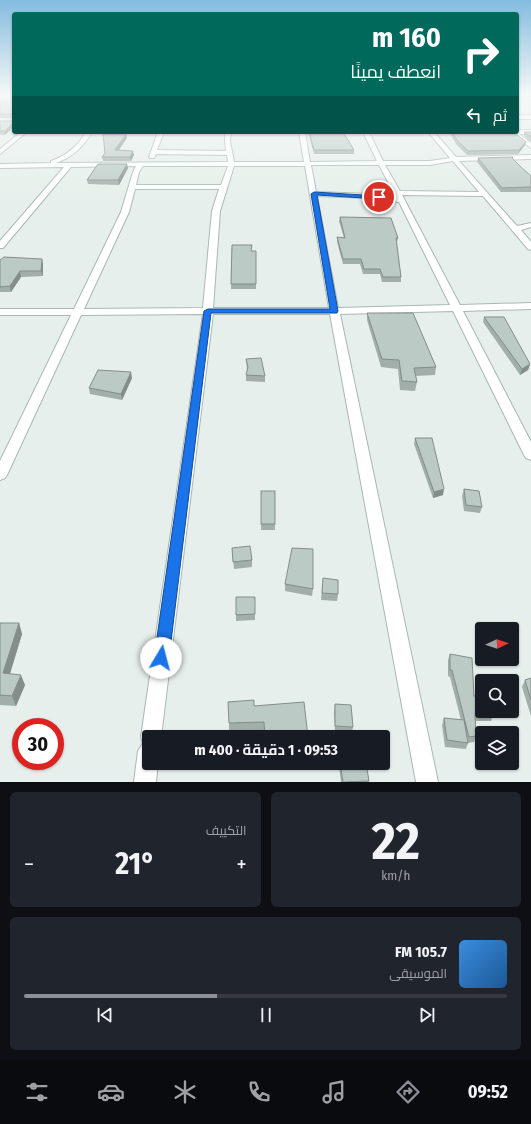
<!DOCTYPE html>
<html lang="ar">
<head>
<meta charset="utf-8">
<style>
  :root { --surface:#171b24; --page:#20242c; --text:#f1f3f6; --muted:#9ea1a6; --line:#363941; --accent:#8c9099 }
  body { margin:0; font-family:"Fira Sans Condensed",Cairo,sans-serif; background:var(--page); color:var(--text); direction:rtl; height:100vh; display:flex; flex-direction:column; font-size:15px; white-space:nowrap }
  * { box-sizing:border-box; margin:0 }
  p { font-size:13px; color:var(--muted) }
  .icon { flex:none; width:22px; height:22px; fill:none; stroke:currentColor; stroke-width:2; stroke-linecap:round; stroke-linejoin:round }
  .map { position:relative; height:782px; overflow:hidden; direction:ltr }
  .details { display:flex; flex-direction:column; gap:10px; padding:10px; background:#0d0f14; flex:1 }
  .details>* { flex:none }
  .hud { position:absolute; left:12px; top:12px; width:507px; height:122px; border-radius:4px; box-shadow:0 1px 3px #0004; direction:rtl; background:#00695c; color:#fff; overflow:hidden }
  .needle { width:26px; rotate:87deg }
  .tools { position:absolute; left:475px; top:622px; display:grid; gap:8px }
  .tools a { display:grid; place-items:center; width:44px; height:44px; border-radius:4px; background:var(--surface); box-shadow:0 1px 3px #0004; font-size:20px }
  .speed { position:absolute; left:12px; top:718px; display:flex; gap:8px; font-size:20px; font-weight:700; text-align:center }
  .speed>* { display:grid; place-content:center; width:52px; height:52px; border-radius:50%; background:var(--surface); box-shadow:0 1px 3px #0004; line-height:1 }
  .speed .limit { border:6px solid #d22; background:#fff; color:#111 }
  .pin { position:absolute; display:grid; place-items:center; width:34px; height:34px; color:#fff; margin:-17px; border:2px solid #fff; border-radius:50%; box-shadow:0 1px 4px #0007 }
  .me { position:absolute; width:44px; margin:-22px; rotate:8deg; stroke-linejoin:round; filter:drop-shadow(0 0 3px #0008) }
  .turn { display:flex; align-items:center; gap:14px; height:84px; padding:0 12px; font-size:18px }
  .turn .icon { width:52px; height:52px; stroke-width:2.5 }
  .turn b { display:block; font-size:28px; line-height:34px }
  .then { display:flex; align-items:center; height:38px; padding:0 12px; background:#0003; gap:8px; font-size:15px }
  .big { font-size:30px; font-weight:700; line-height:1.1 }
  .details .tile { flex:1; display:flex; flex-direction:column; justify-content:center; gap:6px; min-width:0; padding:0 14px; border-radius:6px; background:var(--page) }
  .details .dial { align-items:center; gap:0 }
  .dial b { font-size:52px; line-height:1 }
  .song { display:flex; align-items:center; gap:12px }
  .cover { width:48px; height:48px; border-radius:6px; background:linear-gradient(135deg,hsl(210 70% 55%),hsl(210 70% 35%)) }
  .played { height:4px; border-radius:2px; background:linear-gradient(90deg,var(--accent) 40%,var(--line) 40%) }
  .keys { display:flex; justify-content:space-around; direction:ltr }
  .heat { display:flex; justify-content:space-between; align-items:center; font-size:22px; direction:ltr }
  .details .tiles { flex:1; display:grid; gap:10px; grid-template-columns:1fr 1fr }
  .tile:last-child { grid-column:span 2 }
  .trip { position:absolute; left:142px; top:730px; width:248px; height:40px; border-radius:4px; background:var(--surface); box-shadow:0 1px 3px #0004; font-weight:700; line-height:40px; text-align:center; direction:rtl }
  .menu { display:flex; height:64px; justify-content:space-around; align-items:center; background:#090b0e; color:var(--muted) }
  .menu .icon { width:28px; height:28px }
  .menu .active { color:var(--accent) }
  .menu b { font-size:18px; color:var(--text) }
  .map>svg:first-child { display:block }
</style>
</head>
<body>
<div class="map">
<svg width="531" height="782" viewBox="0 0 531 782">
  <rect width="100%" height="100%" fill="#e6efeb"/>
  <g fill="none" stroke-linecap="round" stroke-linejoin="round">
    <g stroke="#a8b8b2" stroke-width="2">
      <g id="minor">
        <rect x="0" y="95" width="14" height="2"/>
        <path d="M519,95L531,97V100L519,96Z"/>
        <rect x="517" y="115" width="14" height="4"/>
        <path d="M517,130H531V134H519L531,143V148L510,132H517Z"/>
        <path d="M21,132H27L0,154V149Z"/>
        <path d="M86,132H92C83,147 73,157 56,163L228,162L227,155L156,154L154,158H150L149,157L158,132H164L157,150L226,151L225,141V132H231L230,141L234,162H304L299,132H305L310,162L377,161L363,132H369L383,161H430L450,158L428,132H434L456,157L531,155V159L459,161L517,226L531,223V227L521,230L531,242V250L528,249L483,196L402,195L460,305L531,303V309L463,311L531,442V460L526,458L524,455L453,311L340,314L438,782H416L330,314H213L161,737H149V763H158L156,782H134L138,751L143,743L141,737L203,314L81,315L7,475L5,478L0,480V461L71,315H0V309H74L121,212L133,172L136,166L71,167L3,248H0V241L64,167L0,168V164L51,163V161C67,155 77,147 86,132ZM453,161L479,192L400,191L385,165H430ZM311,165H379L396,197L370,194L316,192ZM143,166H228L221,185H136L139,172ZM234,166H305L329,308H213L220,211ZM135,189H219L212,211L203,308L84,309L129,212ZM317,196L370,198L399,202L450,305L338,308Z"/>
      </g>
    </g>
    <use href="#minor" fill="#fff" fill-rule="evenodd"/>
  </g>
  <g fill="#a1aea9">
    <rect x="0" y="100" width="14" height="18"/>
    <path d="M0,121L14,126L5,135H0Z"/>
    <path d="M308,132H343L354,150V154H314Z"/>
    <path d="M449,132H514L525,145L518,154L467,155L456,144Z"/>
    <path d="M524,132H531V142L524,136Z"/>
    <path d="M126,134L127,138L118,150L134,155L131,161H103L102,157Z"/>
    <path d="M478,158L512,159L521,167L531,176V192H501L477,162Z"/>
    <path d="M128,168L119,185L88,184L87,180Z"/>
    <path d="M340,217L398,238L397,242H396L401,277V282H382L380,274H363L360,264H343L337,242V237L344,238L339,221Z"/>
    <path d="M232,245L252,251H256V289H231Z"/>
    <path d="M0,260L43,264V276L21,277L11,292H0Z"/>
    <path d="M367,313L436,367L435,375L416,376L417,382L415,391L400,390L398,369L381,367L367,320Z"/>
    <path d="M484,317L530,364L528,370L520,375L483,322Z"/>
    <path d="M246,359L265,376V382L246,381V375L247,370Z"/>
    <path d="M132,378L122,400L90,394L89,388Z"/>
    <path d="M415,438L443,495L433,498L414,444Z"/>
    <path d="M464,489L482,507L480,513L464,511L462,496Z"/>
    <rect x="261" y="491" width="14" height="39"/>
    <path d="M232,548L252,560V567L234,569Z"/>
    <path d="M323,578L338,594L337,601L321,600Z"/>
    <path d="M285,584L313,589L312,596L285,591Z"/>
    <path d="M255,597V620L236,621V615Z"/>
    <path d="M0,623H19L22,634L10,674L25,685L16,706L0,705Z"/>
    <path d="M450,654L474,696L493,715L491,721H476V736L474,742L468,743L466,749L445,747L442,725L444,718L461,720L450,677L448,676V660Z"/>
    <path d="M531,678V716L522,687L525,680Z"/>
    <path d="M335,704L353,727L352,733L335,732L334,711Z"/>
    <path d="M254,706L308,737H265L264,733L229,735V723Z"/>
    <path d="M339,763H366L369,782H341L339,767Z"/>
  </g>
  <g fill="#838d89">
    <path d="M14,122V126L5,135V131Z"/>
    <path d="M126,134L127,138L116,154L115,150Z"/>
    <path d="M526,142L525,145L518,154L519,150Z"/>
    <path d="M133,151L134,155L131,161L130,157Z"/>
    <path d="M127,164L128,168L119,185L118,180Z"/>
    <path d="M42,259L43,264V276L41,271Z"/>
    <path d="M20,271L21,277L11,292L10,286Z"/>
    <path d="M530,364L528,370L520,375L522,369Z"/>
    <path d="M131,372L132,378L122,400L121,394Z"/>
    <path d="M444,489L443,495L433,498L434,492Z"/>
    <path d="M19,623L22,634L7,683L3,673Z"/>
    <path d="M21,675L25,685L16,706L12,696Z"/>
  </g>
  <g fill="#bbcac4" stroke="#838d89">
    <path d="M0,100H14V115L13,114H0Z"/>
    <path d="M14,118V122L5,131H0V121H13Z"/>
    <path d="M309,132H343L354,150H314Z"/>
    <path d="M452,132H514L526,142L519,150L468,151L457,140Z"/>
    <path d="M524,132H531V137Z"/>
    <path d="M103,134H126L115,150L133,151L130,157H102L105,153Z"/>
    <path d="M513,157L512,158L521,167L531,176V187L502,188L478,158Z"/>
    <path d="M98,164H127L118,180H87Z"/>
    <path d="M340,217L391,218L398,238H396L401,277H383L380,269H364L361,259H343L337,237L345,238Z"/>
    <path d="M232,245H252L251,251H256V284H231Z"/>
    <path d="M4,257L42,259L41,271H20L10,286L0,287V260Z"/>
    <path d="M367,313H413L436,367L414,368L417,382L402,381L399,360L382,359Z"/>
    <path d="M484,317H504L530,364L522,369Z"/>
    <path d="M261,358L265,376L246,375L248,367L246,359Z"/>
    <path d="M98,370L131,372L121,394L89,388Z"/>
    <path d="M415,438H432L444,489L434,492Z"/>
    <path d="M464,489L479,491L482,507L466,505Z"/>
    <rect x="261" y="491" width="14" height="33"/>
    <path d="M250,546L252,560L233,562L232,548Z"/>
    <path d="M292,548L313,549V589L285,584Z"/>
    <path d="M323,578L338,580V594L322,593Z"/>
    <path d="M236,597H255V614L236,615Z"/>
    <path d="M0,623H19L3,673L21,675L12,696L0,695Z"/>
    <path d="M450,654L472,658L474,696H482V711H492L493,715H475L476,736L469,737L452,670H450Z"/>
    <path d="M531,678V700L525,680Z"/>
    <path d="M254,700V706L304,702L308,737H265L264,722L229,723L228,702Z"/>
    <path d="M335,704L351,705L353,727L335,726Z"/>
    <path d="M444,718L464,720L468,743L447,740Z"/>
    <path d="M340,763H366L369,781L343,782Z"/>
  </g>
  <linearGradient id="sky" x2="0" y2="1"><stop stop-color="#84bce0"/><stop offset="0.46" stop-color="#f4f8f6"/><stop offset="1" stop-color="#f4f8f6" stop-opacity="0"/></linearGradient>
  <rect width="531" height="205" fill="url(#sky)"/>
  <path fill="#1a73e8" stroke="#114b97" d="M314,192L379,196L382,197L379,199L317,195L338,311L337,313H211L169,658L166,663L161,665L156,663L154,658L204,311L208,309H330L311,194Z"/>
</svg>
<div class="tools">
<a><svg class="needle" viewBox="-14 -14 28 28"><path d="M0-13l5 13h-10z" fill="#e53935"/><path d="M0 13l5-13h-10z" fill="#9ea1a6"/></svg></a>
<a><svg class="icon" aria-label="search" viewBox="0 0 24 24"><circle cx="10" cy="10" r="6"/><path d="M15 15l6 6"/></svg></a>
<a><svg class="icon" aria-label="layers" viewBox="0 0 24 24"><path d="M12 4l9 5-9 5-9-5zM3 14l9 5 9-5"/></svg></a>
</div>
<div class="speed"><div class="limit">30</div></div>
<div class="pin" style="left:379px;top:197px;background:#d93025"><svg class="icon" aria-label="arrive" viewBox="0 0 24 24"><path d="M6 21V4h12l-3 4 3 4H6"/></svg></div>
<svg class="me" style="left:161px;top:658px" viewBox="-20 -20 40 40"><circle r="19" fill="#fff"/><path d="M0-13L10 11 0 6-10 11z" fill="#1a73e8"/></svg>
<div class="trip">09:53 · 1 دقيقة · 400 m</div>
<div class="hud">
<div class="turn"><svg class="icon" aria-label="right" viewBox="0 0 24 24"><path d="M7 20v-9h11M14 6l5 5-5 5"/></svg><div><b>160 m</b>انعطف يمينًا</div></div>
<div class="then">ثم<svg class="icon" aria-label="left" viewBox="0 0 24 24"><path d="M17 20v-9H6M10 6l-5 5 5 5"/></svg></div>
</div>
</div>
<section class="details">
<div class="tiles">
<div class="tile dial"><b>22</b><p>km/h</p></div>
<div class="tile"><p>التكييف</p>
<div class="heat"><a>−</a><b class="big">21°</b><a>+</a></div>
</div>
<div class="tile">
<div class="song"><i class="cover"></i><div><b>105.7 FM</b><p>الموسيقى</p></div></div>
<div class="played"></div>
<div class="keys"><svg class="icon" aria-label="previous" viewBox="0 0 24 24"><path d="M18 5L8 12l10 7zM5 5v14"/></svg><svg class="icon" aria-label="pause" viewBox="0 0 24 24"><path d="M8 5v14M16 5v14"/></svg><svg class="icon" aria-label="next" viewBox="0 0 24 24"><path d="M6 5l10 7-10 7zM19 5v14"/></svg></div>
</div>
</div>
</section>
<nav class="menu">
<b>09:52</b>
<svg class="icon active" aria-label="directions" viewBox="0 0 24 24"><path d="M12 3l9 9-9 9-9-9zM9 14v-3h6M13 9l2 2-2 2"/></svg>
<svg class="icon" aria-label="music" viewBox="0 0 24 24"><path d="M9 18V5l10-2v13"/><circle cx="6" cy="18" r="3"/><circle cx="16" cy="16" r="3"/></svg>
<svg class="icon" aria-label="phone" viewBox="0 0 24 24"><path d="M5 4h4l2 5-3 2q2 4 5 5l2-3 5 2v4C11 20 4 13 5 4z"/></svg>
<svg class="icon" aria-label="climate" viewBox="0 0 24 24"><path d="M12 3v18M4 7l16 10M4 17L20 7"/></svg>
<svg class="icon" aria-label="car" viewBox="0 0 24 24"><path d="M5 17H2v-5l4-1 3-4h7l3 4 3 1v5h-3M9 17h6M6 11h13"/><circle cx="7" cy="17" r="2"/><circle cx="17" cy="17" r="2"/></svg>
<svg class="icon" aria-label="filters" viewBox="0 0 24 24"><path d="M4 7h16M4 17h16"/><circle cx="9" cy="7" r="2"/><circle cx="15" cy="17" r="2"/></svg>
</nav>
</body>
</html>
